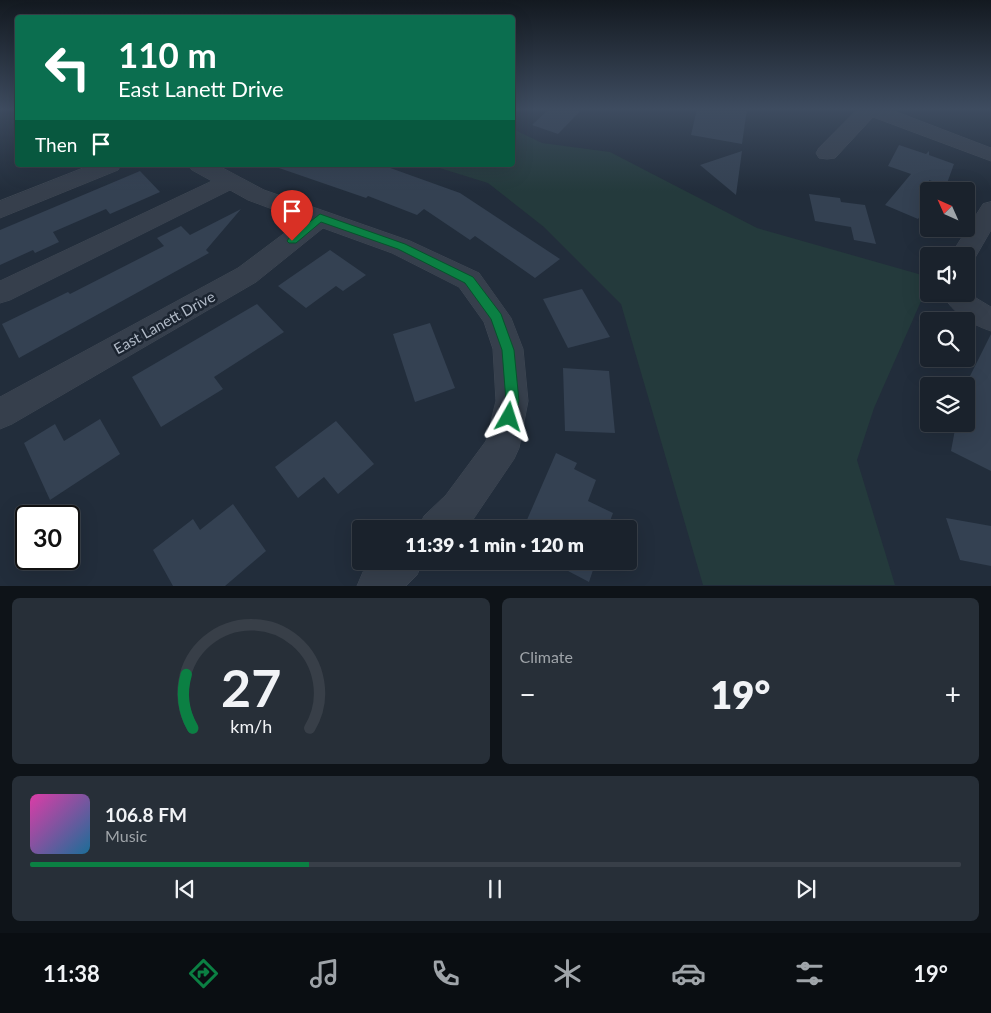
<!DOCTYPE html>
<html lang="en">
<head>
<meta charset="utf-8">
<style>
  :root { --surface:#1a222c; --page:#272f38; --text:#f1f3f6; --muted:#9fa4a9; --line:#383f48; --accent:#0b8043 }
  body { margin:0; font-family:Lato,sans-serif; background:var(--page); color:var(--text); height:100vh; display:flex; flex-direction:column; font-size:19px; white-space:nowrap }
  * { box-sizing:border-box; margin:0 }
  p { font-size:16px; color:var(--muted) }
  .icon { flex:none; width:28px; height:28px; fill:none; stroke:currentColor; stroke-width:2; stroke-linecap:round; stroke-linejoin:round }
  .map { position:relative; height:586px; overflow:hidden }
  .panel { display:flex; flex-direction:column; gap:12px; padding:12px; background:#0e1318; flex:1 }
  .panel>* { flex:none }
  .hud { position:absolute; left:15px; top:15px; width:500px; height:152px; border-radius:5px; box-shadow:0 5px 20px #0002,0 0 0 1px var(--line); background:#0b6e4f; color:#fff; overflow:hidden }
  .needle { width:32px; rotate:315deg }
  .controls { position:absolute; left:920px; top:182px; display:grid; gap:10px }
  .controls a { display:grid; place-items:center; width:55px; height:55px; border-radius:5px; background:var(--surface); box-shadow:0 5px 20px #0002,0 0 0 1px var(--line); font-size:25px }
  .speed { position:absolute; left:15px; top:505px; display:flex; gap:10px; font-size:25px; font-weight:700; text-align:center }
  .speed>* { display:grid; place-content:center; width:65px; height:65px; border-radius:50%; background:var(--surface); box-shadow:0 5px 20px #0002,0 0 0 1px var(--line); line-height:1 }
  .speed .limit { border:2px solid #111; border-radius:8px; background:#fff; color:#111 }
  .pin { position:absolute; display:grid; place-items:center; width:42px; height:42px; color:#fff; margin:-51px -21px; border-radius:50% 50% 50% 0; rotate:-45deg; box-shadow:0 0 5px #0007 }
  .pin .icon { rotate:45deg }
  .me { position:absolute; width:55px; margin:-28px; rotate:6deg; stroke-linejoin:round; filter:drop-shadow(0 0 4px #0008) }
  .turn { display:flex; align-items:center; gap:18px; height:105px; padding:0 20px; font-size:22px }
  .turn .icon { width:65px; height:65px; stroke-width:2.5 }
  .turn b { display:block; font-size:35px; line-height:42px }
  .then { display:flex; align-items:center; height:48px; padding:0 20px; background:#0003; gap:10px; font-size:19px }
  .big { font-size:38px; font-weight:800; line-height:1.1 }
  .panel .card { flex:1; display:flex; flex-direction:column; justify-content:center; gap:8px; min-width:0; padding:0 18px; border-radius:8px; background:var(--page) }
  .panel .dial { align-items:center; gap:0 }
  .dial svg { height:130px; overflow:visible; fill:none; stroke:var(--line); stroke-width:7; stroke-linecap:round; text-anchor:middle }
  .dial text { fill:var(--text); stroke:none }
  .song { display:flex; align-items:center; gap:15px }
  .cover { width:60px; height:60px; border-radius:8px; background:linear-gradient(135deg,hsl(320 70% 55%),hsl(200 70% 35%)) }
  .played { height:5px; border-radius:2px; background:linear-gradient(90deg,var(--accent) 30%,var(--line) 30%) }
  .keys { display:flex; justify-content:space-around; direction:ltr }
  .heat { display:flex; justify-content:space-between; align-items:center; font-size:28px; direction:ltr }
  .panel .tiles { flex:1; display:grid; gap:12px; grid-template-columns:1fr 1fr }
  .card:last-child { grid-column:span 2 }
  .trip { position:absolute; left:352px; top:520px; width:285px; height:50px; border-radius:5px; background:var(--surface); box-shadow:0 5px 20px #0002,0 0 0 1px var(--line); font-weight:800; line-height:50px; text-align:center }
  .menu { display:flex; height:80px; justify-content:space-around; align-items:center; background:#0a0e12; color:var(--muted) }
  .menu .icon { width:35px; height:35px }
  .menu .current { color:var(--accent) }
  .menu b { font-size:22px; color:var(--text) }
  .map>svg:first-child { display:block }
</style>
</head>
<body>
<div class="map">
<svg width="991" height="586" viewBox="0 0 991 586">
  <rect width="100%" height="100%" fill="#222d3b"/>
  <path fill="#243a3c" d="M513,129L542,143L610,152L757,228L929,277V283L874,408L857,460L895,585H703L621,304L544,227L488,183L430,165H512Z"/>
  <g fill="#344152">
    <path d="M549,109H582L558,134L532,125Z"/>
    <path d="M697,109H747L742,144L691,135Z"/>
    <path d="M899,145L926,154L929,151V155L954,164L946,186L929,180V204L918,219L885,205L911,174L888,166Z"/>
    <path d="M742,151L736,195L700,165Z"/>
    <path d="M280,165H382L460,193L560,259L535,278L475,236L470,240L424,209L417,215L368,196L366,198L279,168Z"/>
    <path d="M140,171L160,192L110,214L106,209L53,232L59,242L35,253L33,250L0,265V230Z"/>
    <path d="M809,194L840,198L841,202L865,205L876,244L854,240L851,227L815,221Z"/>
    <path d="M241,209L206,250L209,253L19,358L2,324L68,292L70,294L164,246L157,238L181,226L190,235Z"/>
    <path d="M330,250L366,275L343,291L336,286L306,308L278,286Z"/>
    <path d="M582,289L610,337L568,348L543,299Z"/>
    <path d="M257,304L284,332L214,377L223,389L161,427L132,377Z"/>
    <path d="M430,323L455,388L415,402L393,334Z"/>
    <path d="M991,334V471L951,451L956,424H966V384Z"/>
    <path d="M563,368L609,371L615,433L565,431Z"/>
    <path d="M100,419L120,454L50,500L24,443L55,424L64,441Z"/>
    <path d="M336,421L374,464L338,494L324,477L298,498L275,467Z"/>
    <path d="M556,453L577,463L574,469L596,480L588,501L613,513L607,529H523Z"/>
    <path d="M233,504L266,551L225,586H173L153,550L193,519L200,530Z"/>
    <path d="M946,518L991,526V566L960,560Z"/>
    <path d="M549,561H596L589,582Z"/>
  </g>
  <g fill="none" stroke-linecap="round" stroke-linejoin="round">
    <g stroke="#3f4854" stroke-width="1">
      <g id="minor">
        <path d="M858,109H889L991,148V161L873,117L835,158L827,159L819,158L816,153L819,148Z"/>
        <path d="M91,165H121L118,170L0,218V201Z"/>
        <path d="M189,165H217L264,190L410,241L479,273L511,318L523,349L528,401L519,448L514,459L472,521L464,529H418L424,516L446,495L486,441L496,401L493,349L484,322L459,287L392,253L323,228L256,282L12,424L0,429V397L238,268L302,220L248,200L230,190L10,300L0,303V281L212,181L192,170Z"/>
        <path d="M991,202V230L972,263L966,264V256H950L983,204Z"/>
        <path d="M966,287L976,298L991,307V331C970,324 953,313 942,294H966Z"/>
        <path d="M374,561H423L417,575L406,586H357L363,572Z"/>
      </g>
    </g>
    <use href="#minor" fill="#363f4c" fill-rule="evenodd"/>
  </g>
  <linearGradient id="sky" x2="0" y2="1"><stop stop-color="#131920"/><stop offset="0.57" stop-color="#3e4c60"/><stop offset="1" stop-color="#3e4c60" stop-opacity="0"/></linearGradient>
  <rect width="991" height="191" fill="url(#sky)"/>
  <path fill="#0b8043" stroke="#07532c" d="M320,214L405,244L473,277L501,314L514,350L519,401L514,421L509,423L504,421L502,417L506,401L502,350L491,319L465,283L398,249L321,222L296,243H289L287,241L289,238Z"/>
  <g text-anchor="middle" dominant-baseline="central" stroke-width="5" stroke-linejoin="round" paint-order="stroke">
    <g font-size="15" fill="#b1bac7" stroke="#1b2430">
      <text transform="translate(164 322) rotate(-29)">East Lanett Drive</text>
    </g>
  </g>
</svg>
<div class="controls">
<a><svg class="needle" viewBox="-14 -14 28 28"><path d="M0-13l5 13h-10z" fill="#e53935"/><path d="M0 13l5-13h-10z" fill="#9fa4a9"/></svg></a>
<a><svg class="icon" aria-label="sound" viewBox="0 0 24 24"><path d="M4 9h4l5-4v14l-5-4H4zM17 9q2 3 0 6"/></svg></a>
<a><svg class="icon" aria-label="search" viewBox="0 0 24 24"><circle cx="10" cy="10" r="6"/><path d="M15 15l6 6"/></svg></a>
<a><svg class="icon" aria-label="layers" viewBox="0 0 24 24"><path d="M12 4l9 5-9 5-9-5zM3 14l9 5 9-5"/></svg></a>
</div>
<div class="speed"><div class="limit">30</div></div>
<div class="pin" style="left:292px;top:241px;background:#d93025"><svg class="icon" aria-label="arrive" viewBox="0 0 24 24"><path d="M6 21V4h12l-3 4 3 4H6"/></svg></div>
<svg class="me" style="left:509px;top:417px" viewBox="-20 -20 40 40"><path d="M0-17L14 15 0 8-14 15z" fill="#0b8043" stroke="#fff" stroke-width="4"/></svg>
<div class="trip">11:39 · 1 min · 120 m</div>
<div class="hud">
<div class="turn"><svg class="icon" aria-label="left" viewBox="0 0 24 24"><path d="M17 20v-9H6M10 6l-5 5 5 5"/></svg><div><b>110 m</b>East Lanett Drive</div></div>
<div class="then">Then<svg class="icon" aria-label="arrive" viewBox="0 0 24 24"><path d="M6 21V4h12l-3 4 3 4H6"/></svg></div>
</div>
</div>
<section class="panel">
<div class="tiles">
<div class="card dial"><svg viewBox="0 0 100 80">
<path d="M14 69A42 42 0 1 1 86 69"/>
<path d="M14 69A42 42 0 0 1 10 36" stroke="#0b8043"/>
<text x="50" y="56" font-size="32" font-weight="700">27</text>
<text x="50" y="72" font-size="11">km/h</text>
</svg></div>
<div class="card"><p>Climate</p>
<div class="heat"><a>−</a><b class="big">19°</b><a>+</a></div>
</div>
<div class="card">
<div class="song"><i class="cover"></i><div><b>106.8 FM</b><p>Music</p></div></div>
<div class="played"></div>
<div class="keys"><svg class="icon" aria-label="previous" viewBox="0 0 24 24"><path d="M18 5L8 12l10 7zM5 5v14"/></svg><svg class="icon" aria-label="pause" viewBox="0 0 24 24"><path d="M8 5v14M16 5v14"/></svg><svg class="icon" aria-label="next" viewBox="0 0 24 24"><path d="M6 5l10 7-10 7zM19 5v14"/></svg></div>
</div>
</div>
</section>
<nav class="menu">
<b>11:38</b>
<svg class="icon current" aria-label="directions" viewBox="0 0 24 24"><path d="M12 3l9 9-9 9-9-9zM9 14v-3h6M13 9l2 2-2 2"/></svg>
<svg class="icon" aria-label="music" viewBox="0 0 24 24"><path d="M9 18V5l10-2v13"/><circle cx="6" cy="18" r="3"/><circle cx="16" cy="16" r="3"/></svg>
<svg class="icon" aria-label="phone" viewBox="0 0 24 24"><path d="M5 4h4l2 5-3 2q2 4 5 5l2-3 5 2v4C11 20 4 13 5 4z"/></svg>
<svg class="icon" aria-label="climate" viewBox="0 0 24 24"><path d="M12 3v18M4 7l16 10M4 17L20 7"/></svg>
<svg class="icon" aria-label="car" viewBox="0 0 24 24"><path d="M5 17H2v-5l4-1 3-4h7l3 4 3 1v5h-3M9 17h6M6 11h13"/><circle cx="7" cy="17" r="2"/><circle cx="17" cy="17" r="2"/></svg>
<svg class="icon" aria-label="filters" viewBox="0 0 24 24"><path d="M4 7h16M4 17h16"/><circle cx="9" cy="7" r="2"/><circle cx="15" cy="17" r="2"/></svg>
<b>19°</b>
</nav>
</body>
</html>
